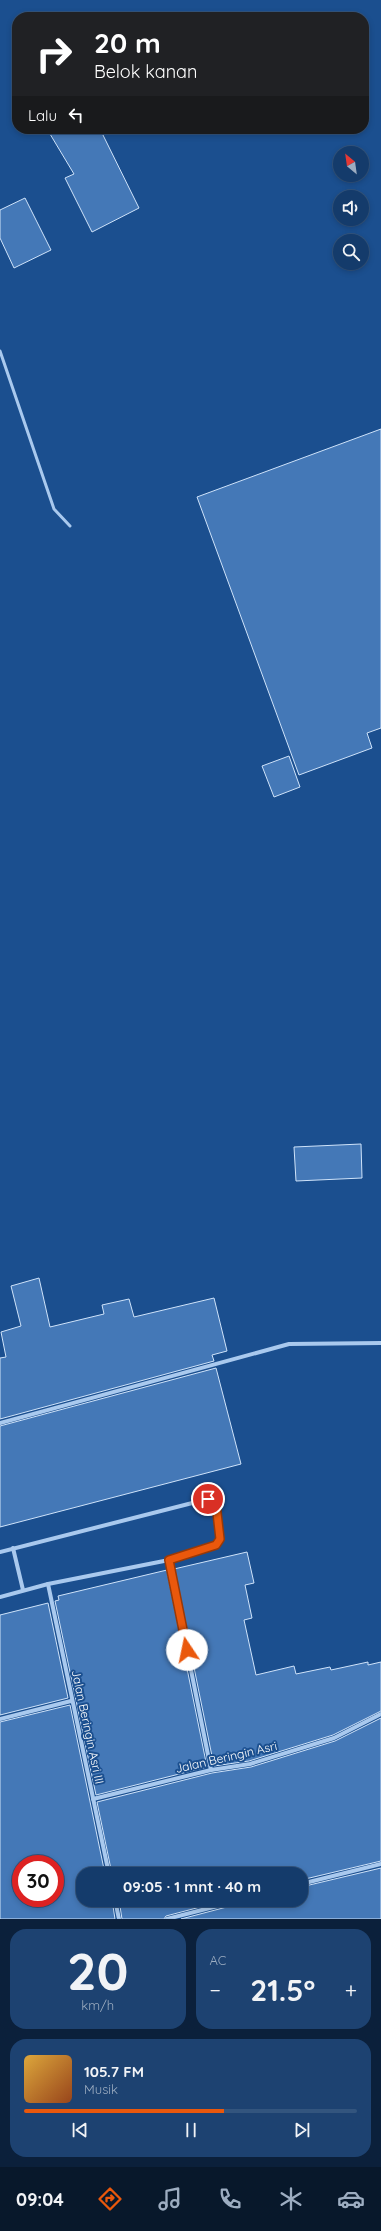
<!DOCTYPE html>
<html lang="id">
<head>
<meta charset="utf-8">
<style>
  :root { --surface:#143b6b; --page:#1d4271; --text:#f1f3f6; --muted:#9dadc1; --line:#33557e; --accent:#ea580c }
  body { margin:0; font-family:Quicksand,sans-serif; background:var(--page); color:var(--text); height:100vh; display:flex; flex-direction:column; font-size:15px; white-space:nowrap }
  * { box-sizing:border-box; margin:0 }
  p { font-size:13px; color:var(--muted) }
  .icon { flex:none; width:22px; height:22px; fill:none; stroke:currentColor; stroke-width:2; stroke-linecap:round; stroke-linejoin:round }
  .map { position:relative; height:1919px; overflow:hidden }
  .drawer { display:flex; flex-direction:column; gap:10px; padding:10px; background:#0b203b; flex:1 }
  .drawer>* { flex:none }
  .hud { position:absolute; left:12px; top:12px; width:357px; height:122px; border-radius:16px; box-shadow:0 2px 6px #0003,0 0 0 1px var(--line); background:#202124; color:#fff; overflow:hidden }
  .needle { width:26px; rotate:331deg }
  .fabs { position:absolute; left:333px; top:146px; display:grid; gap:8px }
  .fabs a { display:grid; place-items:center; width:36px; height:36px; border-radius:50%; background:var(--surface); box-shadow:0 2px 6px #0003,0 0 0 1px var(--line); font-size:20px }
  .speed { position:absolute; left:12px; top:1855px; display:flex; gap:8px; font-size:20px; font-weight:700; text-align:center }
  .speed>* { display:grid; place-content:center; width:52px; height:52px; border-radius:50%; background:var(--surface); box-shadow:0 2px 6px #0003,0 0 0 1px var(--line); line-height:1 }
  .speed .limit { border:6px solid #d22; background:#fff; color:#111 }
  .pin { position:absolute; display:grid; place-items:center; width:34px; height:34px; color:#fff; margin:-17px; border:2px solid #fff; border-radius:50%; box-shadow:0 1px 4px #0007 }
  .me { position:absolute; width:44px; margin:-22px; rotate:349deg; stroke-linejoin:round; filter:drop-shadow(0 0 3px #0008) }
  .turn { display:flex; align-items:center; gap:14px; height:84px; padding:0 16px; font-size:18px }
  .turn .icon { width:52px; height:52px; stroke-width:2.5 }
  .turn b { display:block; font-size:28px; line-height:34px }
  .then { display:flex; align-items:center; height:38px; padding:0 16px; background:#0003; gap:8px; font-size:15px }
  .big { font-size:30px; font-weight:700; line-height:1.1 }
  .drawer .tile { flex:1; display:flex; flex-direction:column; justify-content:center; gap:6px; min-width:0; padding:0 14px; border-radius:16px; background:var(--page) }
  .drawer .dial { align-items:center; gap:0 }
  .dial b { font-size:52px; line-height:1 }
  .song { display:flex; align-items:center; gap:12px }
  .cover { width:48px; height:48px; border-radius:6px; background:linear-gradient(135deg,hsl(40 70% 55%),hsl(20 70% 35%)) }
  .played { height:4px; border-radius:2px; background:linear-gradient(90deg,var(--accent) 60%,var(--line) 60%) }
  .keys { display:flex; justify-content:space-around; direction:ltr }
  .heat { display:flex; justify-content:space-between; align-items:center; font-size:22px; direction:ltr }
  .drawer .tiles { flex:1; display:grid; gap:10px; grid-template-columns:1fr 1fr }
  .tile:last-child { grid-column:span 2 }
  .trip { position:absolute; left:76px; top:1867px; width:232px; height:40px; border-radius:16px; background:var(--surface); box-shadow:0 2px 6px #0003,0 0 0 1px var(--line); font-weight:700; line-height:40px; text-align:center }
  .menu { display:flex; height:64px; justify-content:space-around; align-items:center; background:#08182b; color:var(--muted) }
  .menu .icon { width:28px; height:28px }
  .menu .on { color:var(--accent) }
  .menu b { font-size:18px; color:var(--text) }
  .map>svg:first-child { display:block }
</style>
</head>
<body>
<div class="map">
<svg width="381" height="1919" viewBox="0 0 381 1919">
  <rect width="100%" height="100%" fill="#1b4f8f"/>
  <g fill="#4478b7" stroke="#cfe3fa" fill-rule="evenodd">
    <path d="M47,129H100L139,208L92,232L65,178L74,174Z"/>
    <path d="M25,198L51,250L14,268L0,238V210Z"/>
    <path d="M381,429V728L367,733L372,748L299,775L197,497Z"/>
    <path d="M289,756L300,787L274,797L262,766Z"/>
    <path d="M361,1144L362,1178L296,1181L294,1147Z"/>
    <path d="M39,1278L50,1327L104,1314L102,1305L129,1299L134,1317L214,1298L227,1351L212,1355L214,1361L0,1419V1358L6,1357L1,1332L21,1326L11,1286Z"/>
    <path d="M216,1368L241,1464L0,1527V1426Z"/>
    <path d="M247,1552L254,1583L245,1585L252,1618L244,1620L256,1675L294,1666L296,1674L330,1667L331,1670L368,1662V1665L381,1662V1711L333,1735L249,1761L214,1766L174,1569Z"/>
    <path d="M167,1570L207,1767L96,1795L55,1601L59,1600L58,1596Z"/>
    <path d="M48,1603L68,1698L0,1715V1615Z"/>
    <path d="M70,1705L105,1874H83V1900H112L115,1919H0V1722ZM21,1864H55V1898H21Z"/>
    <path d="M381,1718V1861L301,1880V1874H112L97,1802L212,1773L251,1767L335,1741Z"/>
    <path d="M381,1868V1919H181L242,1903L244,1900H301V1887Z"/>
    <path d="M119,1900H227L166,1916L164,1919H122Z"/>
  </g>
  <g fill="none" stroke-linecap="round" stroke-linejoin="round">
    <path stroke="#a9c9ee" stroke-width="3" d="M0,351L54,509L70,526"/>
    <g stroke="#a9c9ee" stroke-width="4">
      <path d="M0,1423L289,1344L381,1343"/>
      <path d="M13,1548L23,1590"/>
      <path d="M0,1552L208,1499L216,1504C218,1518 224,1533 216,1545L169,1560L211,1770"/>
      <path d="M48,1584L109,1874"/>
      <path d="M0,1597L48,1584L169,1560"/>
      <path d="M0,1719L71,1701"/>
      <path d="M93,1799L211,1770L250,1764L334,1738L381,1714"/>
      <path d="M301,1884L381,1864"/>
      <path d="M115,1900L119,1919"/>
      <path d="M167,1919L241,1900"/>
    </g>
  </g>
  <g fill="none" stroke-linecap="round" stroke-linejoin="round">
    <g stroke="#983908" stroke-width="10">
      <path id="route" d="M187,1650L169,1560L216,1545L220,1539L216,1504L208,1499"/>
    </g>
    <use href="#route" stroke="#ea580c" stroke-width="7"/>
  </g>
  <g text-anchor="middle" dominant-baseline="central" stroke-width="4" stroke-linejoin="round" paint-order="stroke">
    <g font-size="12" fill="#fff" stroke="#1b4f8f">
      <text transform="translate(88 1727) rotate(78)">Jalan Beringin Asri III</text>
      <text transform="translate(226 1757) rotate(-13)">Jalan Beringin Asri</text>
    </g>
  </g>
</svg>
<div class="fabs">
<a><svg class="needle" viewBox="-14 -14 28 28"><path d="M0-13l5 13h-10z" fill="#e53935"/><path d="M0 13l5-13h-10z" fill="#9dadc1"/></svg></a>
<a><svg class="icon" aria-label="sound" viewBox="0 0 24 24"><path d="M4 9h4l5-4v14l-5-4H4zM17 9q2 3 0 6"/></svg></a>
<a><svg class="icon" aria-label="search" viewBox="0 0 24 24"><circle cx="10" cy="10" r="6"/><path d="M15 15l6 6"/></svg></a>
</div>
<div class="speed"><div class="limit">30</div></div>
<div class="pin" style="left:208px;top:1499px;background:#d93025"><svg class="icon" aria-label="arrive" viewBox="0 0 24 24"><path d="M6 21V4h12l-3 4 3 4H6"/></svg></div>
<svg class="me" style="left:187px;top:1650px" viewBox="-20 -20 40 40"><circle r="19" fill="#fff"/><path d="M0-13L10 11 0 6-10 11z" fill="#ea580c"/></svg>
<div class="trip">09:05 · 1 mnt · 40 m</div>
<div class="hud">
<div class="turn"><svg class="icon" aria-label="right" viewBox="0 0 24 24"><path d="M7 20v-9h11M14 6l5 5-5 5"/></svg><div><b>20 m</b>Belok kanan</div></div>
<div class="then">Lalu<svg class="icon" aria-label="left" viewBox="0 0 24 24"><path d="M17 20v-9H6M10 6l-5 5 5 5"/></svg></div>
</div>
</div>
<section class="drawer">
<div class="tiles">
<div class="tile dial"><b>20</b><p>km/h</p></div>
<div class="tile"><p>AC</p>
<div class="heat"><a>−</a><b class="big">21.5°</b><a>+</a></div>
</div>
<div class="tile">
<div class="song"><i class="cover"></i><div><b>105.7 FM</b><p>Musik</p></div></div>
<div class="played"></div>
<div class="keys"><svg class="icon" aria-label="previous" viewBox="0 0 24 24"><path d="M18 5L8 12l10 7zM5 5v14"/></svg><svg class="icon" aria-label="pause" viewBox="0 0 24 24"><path d="M8 5v14M16 5v14"/></svg><svg class="icon" aria-label="next" viewBox="0 0 24 24"><path d="M6 5l10 7-10 7zM19 5v14"/></svg></div>
</div>
</div>
</section>
<nav class="menu">
<b>09:04</b>
<svg class="icon on" aria-label="directions" viewBox="0 0 24 24"><path d="M12 3l9 9-9 9-9-9zM9 14v-3h6M13 9l2 2-2 2"/></svg>
<svg class="icon" aria-label="music" viewBox="0 0 24 24"><path d="M9 18V5l10-2v13"/><circle cx="6" cy="18" r="3"/><circle cx="16" cy="16" r="3"/></svg>
<svg class="icon" aria-label="phone" viewBox="0 0 24 24"><path d="M5 4h4l2 5-3 2q2 4 5 5l2-3 5 2v4C11 20 4 13 5 4z"/></svg>
<svg class="icon" aria-label="climate" viewBox="0 0 24 24"><path d="M12 3v18M4 7l16 10M4 17L20 7"/></svg>
<svg class="icon" aria-label="car" viewBox="0 0 24 24"><path d="M5 17H2v-5l4-1 3-4h7l3 4 3 1v5h-3M9 17h6M6 11h13"/><circle cx="7" cy="17" r="2"/><circle cx="17" cy="17" r="2"/></svg>
</nav>
</body>
</html>
